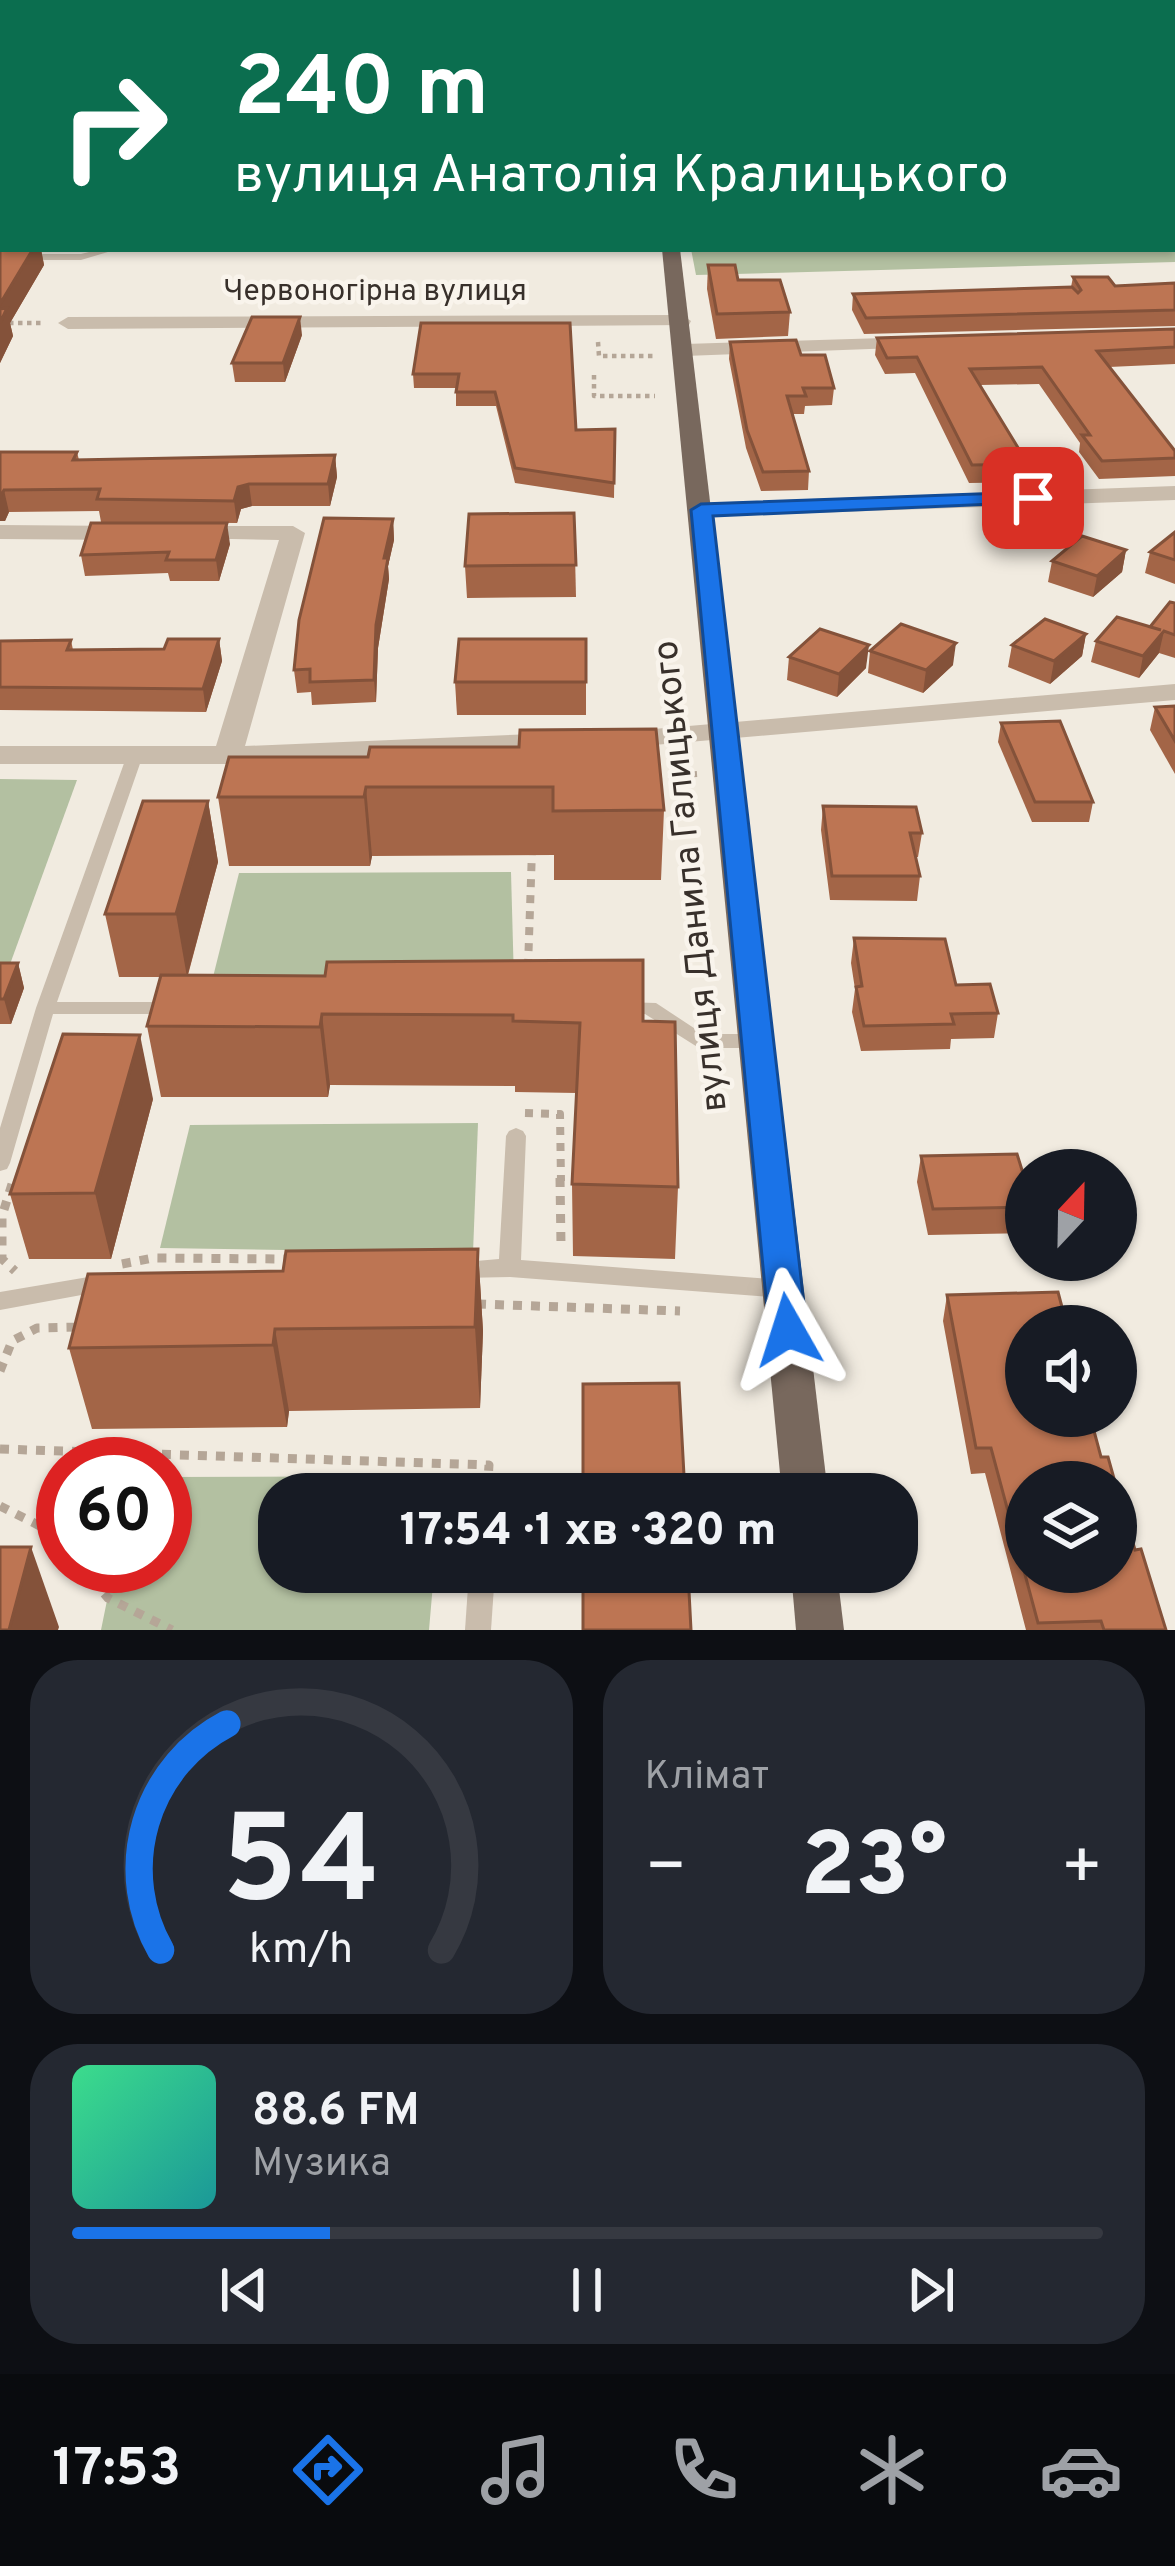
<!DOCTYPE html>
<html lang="uk">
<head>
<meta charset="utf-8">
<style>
  :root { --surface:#171b24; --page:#242831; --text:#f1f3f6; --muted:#9ea1a6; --line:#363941; --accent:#1a73e8 }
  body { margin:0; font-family:Overpass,sans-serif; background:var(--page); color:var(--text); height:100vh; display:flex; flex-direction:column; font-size:45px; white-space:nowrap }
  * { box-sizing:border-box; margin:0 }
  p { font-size:39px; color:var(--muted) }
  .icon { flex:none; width:66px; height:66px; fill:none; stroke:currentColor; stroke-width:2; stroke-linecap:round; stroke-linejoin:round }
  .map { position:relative; height:1630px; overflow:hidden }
  .panel { display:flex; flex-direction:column; gap:30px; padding:30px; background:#0d0f14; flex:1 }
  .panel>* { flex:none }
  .banner { position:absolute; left:0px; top:0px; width:1176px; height:252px; box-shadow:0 3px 9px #0004; background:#0b6e4f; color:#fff; overflow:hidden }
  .needle { width:78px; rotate:22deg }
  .fabs { position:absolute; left:1005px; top:1149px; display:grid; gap:24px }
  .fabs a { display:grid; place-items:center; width:132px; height:132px; border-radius:50%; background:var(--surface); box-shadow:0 3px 9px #0004; font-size:60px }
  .speed { position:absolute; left:36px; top:1437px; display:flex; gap:24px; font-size:60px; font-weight:700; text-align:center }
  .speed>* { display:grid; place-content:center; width:156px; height:156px; border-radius:50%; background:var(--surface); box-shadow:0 3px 9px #0004; line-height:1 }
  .speed .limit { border:18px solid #d22; background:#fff; color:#111 }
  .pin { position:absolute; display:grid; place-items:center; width:102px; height:102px; color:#fff; margin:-51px; border-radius:24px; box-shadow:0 6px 18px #0006 }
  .me { position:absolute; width:132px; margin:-66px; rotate:354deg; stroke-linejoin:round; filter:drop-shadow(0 0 9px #0008) }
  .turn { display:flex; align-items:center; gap:42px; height:252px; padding:0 36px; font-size:54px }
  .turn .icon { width:156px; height:156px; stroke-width:2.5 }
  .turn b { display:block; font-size:84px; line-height:102px }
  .big { font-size:90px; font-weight:800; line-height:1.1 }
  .panel .card { flex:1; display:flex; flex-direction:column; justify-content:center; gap:18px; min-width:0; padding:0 42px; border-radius:48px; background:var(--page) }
  .panel .dial { align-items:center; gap:0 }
  .dial svg { height:312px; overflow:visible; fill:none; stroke:var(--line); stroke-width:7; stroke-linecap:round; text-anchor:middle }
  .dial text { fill:var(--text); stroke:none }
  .song { display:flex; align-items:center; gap:36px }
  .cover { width:144px; height:144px; border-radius:18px; background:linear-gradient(135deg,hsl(150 70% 55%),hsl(180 70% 35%)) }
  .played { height:12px; border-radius:6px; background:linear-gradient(90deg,var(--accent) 25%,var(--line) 25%) }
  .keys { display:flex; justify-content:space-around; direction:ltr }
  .heat { display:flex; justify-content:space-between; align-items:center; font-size:66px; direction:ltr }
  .panel .tiles { flex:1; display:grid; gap:30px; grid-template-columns:1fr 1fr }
  .card:last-child { grid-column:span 2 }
  .trip { position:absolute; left:258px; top:1473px; width:660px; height:120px; border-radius:48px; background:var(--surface); box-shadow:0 3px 9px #0004; font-weight:800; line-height:120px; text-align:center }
  .tabs { display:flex; height:192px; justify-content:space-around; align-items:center; background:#090b0e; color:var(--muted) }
  .tabs .icon { width:84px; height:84px }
  .tabs .active { color:var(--accent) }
  .tabs b { font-size:54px; color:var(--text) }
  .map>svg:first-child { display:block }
</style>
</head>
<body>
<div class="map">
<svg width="1175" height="1630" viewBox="0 0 1175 1630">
  <rect width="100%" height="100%" fill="#f1ebe0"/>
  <g fill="#b3c0a1">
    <path d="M1175,179V262L696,275L691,249H1173Z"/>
    <path d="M0,779L77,780L9,967L0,966Z"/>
    <path d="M511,872L514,982L212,981L239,873Z"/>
    <path d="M478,1123L473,1253L160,1248L190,1125Z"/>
    <path d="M441,1476L440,1494H279V1572H434L429,1630H101L114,1566H165V1477Z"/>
  </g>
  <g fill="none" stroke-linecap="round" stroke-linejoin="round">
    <g stroke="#b5a697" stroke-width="4.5" stroke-dasharray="4.5 4.5" stroke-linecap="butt">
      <path d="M0,323H44"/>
      <path d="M598,342L599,356H654"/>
      <path d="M594,375V396H655"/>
    </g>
    <path stroke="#b5a697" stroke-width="6" stroke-dasharray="6 6" stroke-linecap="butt" d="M656,777L697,774"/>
    <g stroke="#b5a697" stroke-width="8" stroke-dasharray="8 8" stroke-linecap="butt">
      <path d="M528,967L532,850"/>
      <path d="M525,1113L560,1114L561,1181"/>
    </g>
    <g stroke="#b5a697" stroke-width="9" stroke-dasharray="9 9" stroke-linecap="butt">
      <path d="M560,1178L561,1245"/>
      <path d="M12,1184L2,1216V1259L15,1271"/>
      <path d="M122,1264L153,1258L288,1259"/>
      <path d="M477,1304L680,1311"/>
      <path d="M0,1371L12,1341L37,1328L81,1327"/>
      <path d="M0,1449L489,1465L487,1494"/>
      <path d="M0,1506L50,1531L63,1546"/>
      <path d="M81,1566L108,1598L172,1630"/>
    </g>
    <g fill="#c9bcac" fill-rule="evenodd">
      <path d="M101,249H118L81,260H0V254H81Z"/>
      <path d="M135,750L143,755L57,1002H170L177,1003L179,1008L177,1013L170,1014H53L10,1163L7,1169L0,1171V1128L36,1008L127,755Z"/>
      <path d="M622,1002L656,1003L703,1034H757L764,1036L767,1041L764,1046L757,1048H699L645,1014L615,1013L613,1008L615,1003Z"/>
      <path d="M516,1128L523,1131L526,1136L521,1260L783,1280L791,1283L794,1289L791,1295L783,1298L510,1277L461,1278L453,1275L450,1269L453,1263L499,1259L506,1136L509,1131Z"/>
      <path d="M106,1274L114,1277L117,1283L114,1289L0,1310V1292Z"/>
      <path d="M469,1572H495L491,1630H465Z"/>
    </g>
    <g fill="#c9bcac" fill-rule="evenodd">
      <path d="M568,0H587L590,3H571Z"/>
      <rect x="1173" y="64" width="2" height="8"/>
      <path d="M682,315L691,321L689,325L68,329L58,323L68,317Z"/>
      <path d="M917,337L924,339V347L685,356L675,350L685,344Z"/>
      <path d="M1175,486V500L702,517L690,510L702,503Z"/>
      <path d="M0,525L126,526L138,533L126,540L0,539Z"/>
      <path d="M192,526H293L305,533L245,746L559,733L573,742L559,751L228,764H0V746H216L279,540L184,538L180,533Z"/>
      <path d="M1175,684V700L619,748L605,740L619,732Z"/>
    </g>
    <g fill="#78685d" fill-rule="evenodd">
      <path d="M662,249H680L828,1494H782Z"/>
      <path d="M791,1572H837L844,1630H796Z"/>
    </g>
    <path fill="#685a50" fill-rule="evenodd" d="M1175,140V150L1173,151V141Z"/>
  </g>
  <g fill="#a36547">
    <path d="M194,0H548L535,3H202Z"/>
    <path d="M0,46L3,47V249H54L41,250L44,265L10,323L13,336L0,363Z"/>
    <path d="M708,265L738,280L790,312L788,336L716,339L707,289Z"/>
    <path d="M1073,277L1115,286L1175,283V326L864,334L852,310L853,294L1071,287Z"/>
    <path d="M421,323L576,430L615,429L614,498L515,483L496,406H456V388H414L413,374Z"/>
    <path d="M1175,329V364L1109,367L1175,451V476L1099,479L1079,452L1080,443L1039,384L980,385L1028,464L1025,482L969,483L915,373L885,374L875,355L877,338Z"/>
    <path d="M302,335L285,382H235L232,363Z"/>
    <path d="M730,342L801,355L834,388L832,405L805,406L804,414H792L809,471L808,490L761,491L746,448L729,359Z"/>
    <path d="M0,452H77L79,460L335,455L337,477L330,506H252L241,509L237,523L101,522L99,511L9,512L5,521H0Z"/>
    <path d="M574,513L576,597L467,598L465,566Z"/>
    <path d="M393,519L394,540L388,566L389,579L378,648L376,702L312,705L311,692L297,693L294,670Z"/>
    <path d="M1175,532V584L1145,573L1150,552Z"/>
    <path d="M230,544L219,581H170L168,573L85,576L81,555Z"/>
    <path d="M1126,550L1122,572L1093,597L1048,582L1052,561Z"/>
    <path d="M1175,603V658L1159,653L1139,678L1091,662L1096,641L1150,627Z"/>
    <path d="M1086,634L1082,656L1050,684L1008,667L1012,645Z"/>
    <path d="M219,639L222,661L206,712L0,710V641L71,640L73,650L164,649Z"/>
    <path d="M586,639V715H457L455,682Z"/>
    <path d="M870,651L953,665L923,693L868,673Z"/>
    <path d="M789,657L866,668L837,697L787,680Z"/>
    <path d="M1175,706V774L1150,730L1155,707Z"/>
    <path d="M1001,723L1093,802L1089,822H1032L998,742Z"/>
    <path d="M370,747L664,810L661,880H554V855L372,856L370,866H229L218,797L368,757Z"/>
    <path d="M208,801L218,862L188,975L643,1021L678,1187L675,1259L573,1256L572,1184L577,1093L515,1092V1086L330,1085L328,1097H161L147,1026L161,977H119L105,914Z"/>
    <path d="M823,806L922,833L918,857H916L920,876L917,901L830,900L821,830Z"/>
    <path d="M854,938L956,985L998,1013L994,1038L951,1039L950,1049L861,1051L852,1012L855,989L851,963Z"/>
    <path d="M0,963H18L24,988L11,1024H0Z"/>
    <path d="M153,1099L111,1259H29L10,1194Z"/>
    <path d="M921,1156L1026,1183V1233L928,1235L917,1182Z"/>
    <path d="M478,1249L483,1331L480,1408L289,1411L287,1427L92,1429L69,1348L283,1271Z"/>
    <path d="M947,1295L1101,1457L1166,1630H1026L985,1473L971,1474L943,1321Z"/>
  </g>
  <g fill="#84523a">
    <path d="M495,0H548L535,3H482Z"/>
    <path d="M33,249H41L44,265L10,323L13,336L0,363V304Z"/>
    <path d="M300,317L302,335L285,382L283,363Z"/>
    <path d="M335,455L337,477L330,506L328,484Z"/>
    <path d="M249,484L252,506L241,509L237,523L234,501L238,487Z"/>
    <path d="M4,490L9,512L5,521H0V498Z"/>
    <path d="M393,519L394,540L388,566L389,579L378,648L376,702L374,680L376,625L384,558Z"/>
    <path d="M227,523L230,544L219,581L216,560Z"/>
    <path d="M1126,550L1122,572L1093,597L1097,576Z"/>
    <path d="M1164,631L1159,653L1139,678L1143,656Z"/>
    <path d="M1086,634L1082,656L1050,684L1054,661Z"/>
    <path d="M219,639L222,661L206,712L203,689Z"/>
    <path d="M956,643L953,665L923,693L926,670Z"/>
    <path d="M869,645L866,668L837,697L839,674Z"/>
    <path d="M366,787L372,856L370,866L364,797Z"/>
    <path d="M208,801L218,862L187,977L176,914Z"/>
    <path d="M18,963L24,988L11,1024L4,999Z"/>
    <path d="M322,1014L330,1085L328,1097L320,1027Z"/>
    <path d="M140,1035L153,1099L111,1259L95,1193Z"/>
    <path d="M478,1249L483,1331L480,1408L475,1327Z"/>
    <path d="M275,1329L289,1411L287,1427L273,1345Z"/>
    <path d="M31,1547L59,1627L58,1630H9Z"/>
  </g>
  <g fill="#bd7553" stroke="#84523a" stroke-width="3">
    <path d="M226,0H495L482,3H234Z"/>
    <path d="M616,0H657L656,3H615Z"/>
    <path d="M0,46L3,47V144L0,143Z"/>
    <path d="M3,160V225H0V163Z"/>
    <path d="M0,239H3V249H33L0,304Z"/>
    <path d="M708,265H735L738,280H780L790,312L717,314Z"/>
    <path d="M1073,277H1108L1115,286L1175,283V310L866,318L853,294L1072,287L1078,293L1081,290Z"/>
    <path d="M7,308L0,323V309Z"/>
    <path d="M252,317H300L283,363H232Z"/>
    <path d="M421,323H570L576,430L615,429L614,483L515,468L495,392H456L459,374H413Z"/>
    <path d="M1175,329V347L1097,351L1175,451V458L1102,461L1082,435H1090L1042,367L970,369L1028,464L972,465L917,357L887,358L877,338Z"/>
    <path d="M796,340L801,355H825L834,388H803L806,396H787L809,471L763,472L747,430L730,342Z"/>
    <path d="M0,452H77L73,460L335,455L328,484H249L238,487L234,501L97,499L100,489L4,490L0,498Z"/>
    <path d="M574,513L576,565L465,566L469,514Z"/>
    <path d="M324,518L393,519L384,558H388L376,625L374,680L310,682V669L294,670L299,620Z"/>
    <path d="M91,523H227L216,560H166L169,552L81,555Z"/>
    <path d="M1175,532V560L1150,552Z"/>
    <path d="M1082,536L1126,550L1097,576L1052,561Z"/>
    <path d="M1170,602L1175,603V635L1164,631L1143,656L1096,641L1117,617L1161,630L1150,627Z"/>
    <path d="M1045,619L1086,634L1054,661L1012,645Z"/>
    <path d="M901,624L956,643L926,670L870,651Z"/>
    <path d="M820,629L869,645L839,674L789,657Z"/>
    <path d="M168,639H219L203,689L0,687V641L71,640L67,650L164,649Z"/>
    <path d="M459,639H586V682H455Z"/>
    <path d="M1175,706V741L1155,707Z"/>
    <path d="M1060,721L1093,802H1035L1001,723Z"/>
    <path d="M656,729L664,810L553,811V787H366L364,797H218L229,757H368L370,747H519L520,730Z"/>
    <path d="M143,801H208L176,914H105Z"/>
    <path d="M823,806L916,807L922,833H910L920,876H832Z"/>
    <path d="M854,938L945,939L956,985L990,984L998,1013L951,1014L954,1024L864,1026L856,987L862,986Z"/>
    <path d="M643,960V1021L675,1022L678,1187L572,1184L580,1023L513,1021V1015L322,1014L320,1027L147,1026L161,975L325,976L327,962Z"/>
    <path d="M0,963H18L4,999H0Z"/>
    <path d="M63,1034L140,1035L95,1193L10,1194Z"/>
    <path d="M1017,1154L1026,1183V1207L933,1209L921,1156Z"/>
    <path d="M478,1249L475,1327L275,1329L273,1345L69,1348L88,1274L283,1271L286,1251Z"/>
    <path d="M1058,1292L1067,1326H1026V1416H1090L1101,1457H1108L1115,1482H1026V1572H1116V1484L1135,1550L1141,1549L1166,1630H1104L1101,1621L1038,1623L991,1448H976L947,1295Z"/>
    <path d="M679,1383L685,1494H583V1384Z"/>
    <path d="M0,1547H31L9,1630H0Z"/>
    <path d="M583,1572H688L691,1630H583Z"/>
  </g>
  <path fill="#1a73e8" stroke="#114b97" stroke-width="3" d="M1033,492L1043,498L1040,502L713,516L807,1330L801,1341L788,1346L774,1341L769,1330L691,510L701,504Z"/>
  <g text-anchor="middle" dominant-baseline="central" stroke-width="9" stroke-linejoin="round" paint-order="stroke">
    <g font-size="30" fill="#38302b" stroke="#f9f4ec">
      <text x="375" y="292">Червоногірна вулиця</text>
    </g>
    <g font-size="36" fill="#38302b" stroke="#f9f4ec">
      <text transform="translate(692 876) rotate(-96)">вулиця Данила Галицького</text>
    </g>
  </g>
</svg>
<div class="fabs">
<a><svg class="needle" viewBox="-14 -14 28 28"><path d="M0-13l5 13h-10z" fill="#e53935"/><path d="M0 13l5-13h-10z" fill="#9ea1a6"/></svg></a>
<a><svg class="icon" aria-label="sound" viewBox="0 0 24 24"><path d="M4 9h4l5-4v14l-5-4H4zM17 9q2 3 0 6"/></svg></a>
<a><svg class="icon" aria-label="layers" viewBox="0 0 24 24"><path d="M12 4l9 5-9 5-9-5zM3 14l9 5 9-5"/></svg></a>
</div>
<div class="speed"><div class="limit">60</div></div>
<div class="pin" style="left:1033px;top:498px;background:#d93025"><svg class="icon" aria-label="arrive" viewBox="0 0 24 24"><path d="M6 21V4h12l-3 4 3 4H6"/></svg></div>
<svg class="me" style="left:788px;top:1330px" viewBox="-20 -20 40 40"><path d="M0-17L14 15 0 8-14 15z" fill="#1a73e8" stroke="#fff" stroke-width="4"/></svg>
<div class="trip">17:54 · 1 хв · 320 m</div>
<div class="banner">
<div class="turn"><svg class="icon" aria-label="right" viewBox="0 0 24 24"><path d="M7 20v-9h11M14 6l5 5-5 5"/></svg><div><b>240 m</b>вулиця Анатолія Кралицького</div></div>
</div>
</div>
<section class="panel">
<div class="tiles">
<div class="card dial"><svg viewBox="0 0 100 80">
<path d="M14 69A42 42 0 1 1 86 69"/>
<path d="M14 69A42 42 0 0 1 31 11" stroke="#1a73e8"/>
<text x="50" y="56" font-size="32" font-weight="700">54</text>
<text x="50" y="72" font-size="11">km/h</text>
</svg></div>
<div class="card"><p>Клімат</p>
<div class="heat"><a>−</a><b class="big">23°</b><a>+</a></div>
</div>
<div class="card">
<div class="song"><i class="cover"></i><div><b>88.6 FM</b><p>Музика</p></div></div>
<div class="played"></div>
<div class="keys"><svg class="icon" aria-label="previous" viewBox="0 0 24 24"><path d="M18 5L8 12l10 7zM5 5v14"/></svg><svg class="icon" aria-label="pause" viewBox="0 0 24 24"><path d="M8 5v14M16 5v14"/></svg><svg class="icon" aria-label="next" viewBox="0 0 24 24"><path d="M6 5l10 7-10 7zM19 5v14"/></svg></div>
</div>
</div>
</section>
<nav class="tabs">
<b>17:53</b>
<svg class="icon active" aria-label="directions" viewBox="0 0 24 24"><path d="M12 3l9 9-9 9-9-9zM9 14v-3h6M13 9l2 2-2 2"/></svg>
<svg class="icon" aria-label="music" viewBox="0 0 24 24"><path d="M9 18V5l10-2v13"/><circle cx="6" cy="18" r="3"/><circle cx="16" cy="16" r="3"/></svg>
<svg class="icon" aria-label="phone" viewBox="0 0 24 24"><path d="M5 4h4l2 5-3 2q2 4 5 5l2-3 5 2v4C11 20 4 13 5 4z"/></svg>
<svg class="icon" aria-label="climate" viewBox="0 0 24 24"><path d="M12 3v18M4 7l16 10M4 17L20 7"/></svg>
<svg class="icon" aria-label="car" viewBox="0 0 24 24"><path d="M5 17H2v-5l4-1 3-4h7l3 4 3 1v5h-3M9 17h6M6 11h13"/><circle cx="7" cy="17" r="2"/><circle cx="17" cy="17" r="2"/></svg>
</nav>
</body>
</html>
